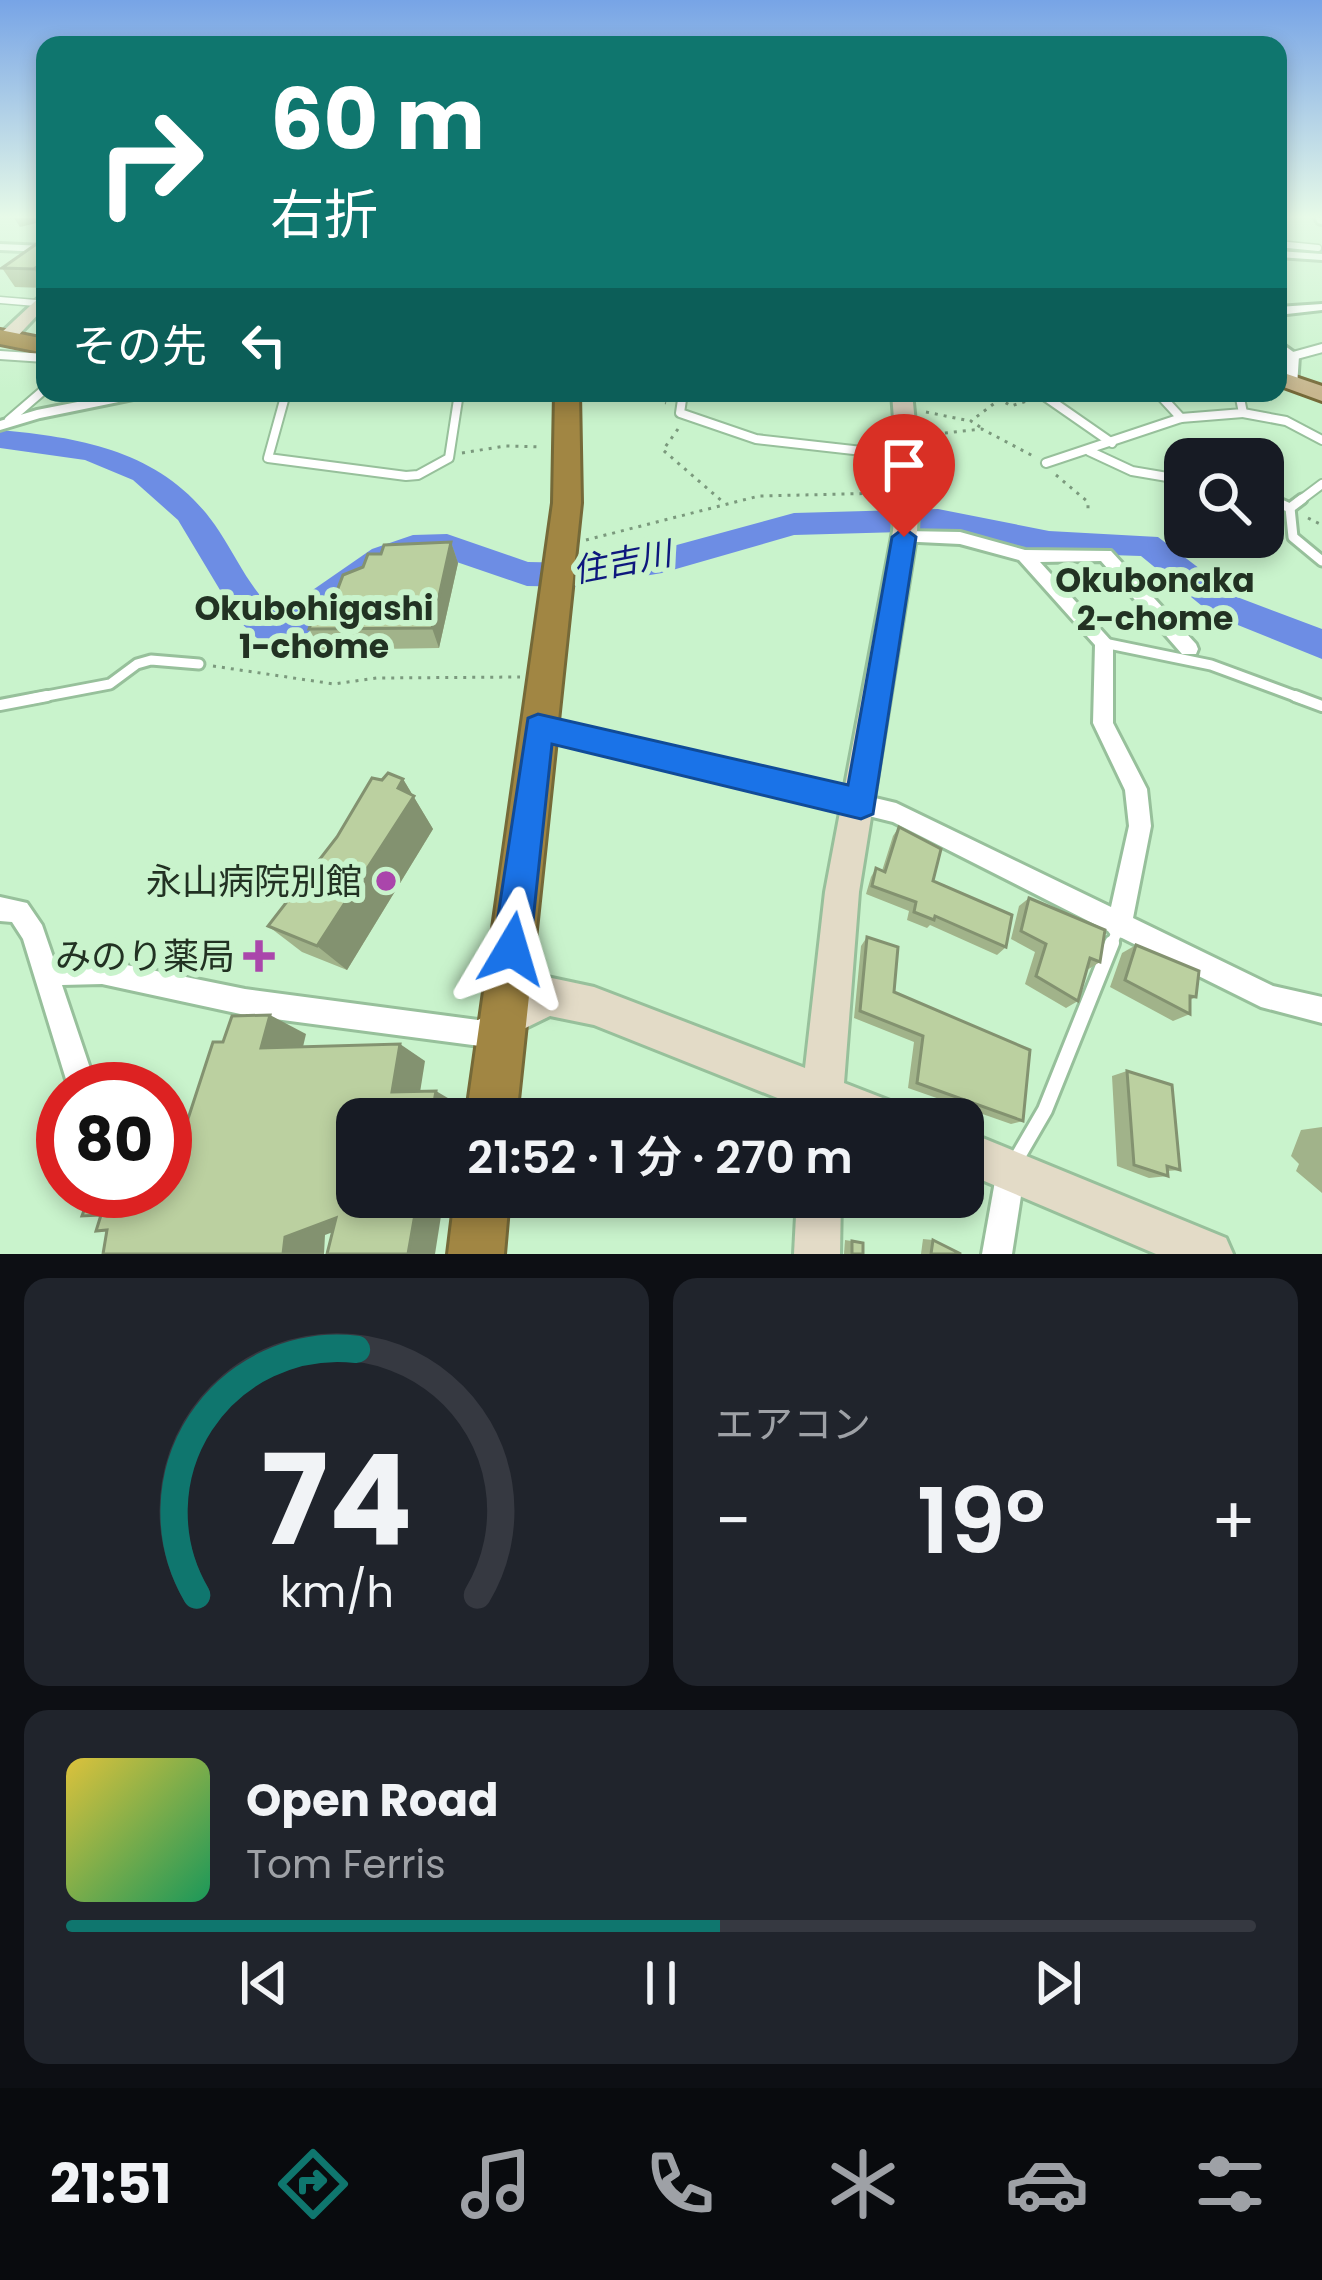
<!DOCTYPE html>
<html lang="ja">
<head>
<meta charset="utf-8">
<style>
  :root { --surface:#171b24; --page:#20242c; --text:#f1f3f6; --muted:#9ea1a6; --line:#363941; --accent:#0f766e }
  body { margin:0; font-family:Poppins,"Noto Sans JP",sans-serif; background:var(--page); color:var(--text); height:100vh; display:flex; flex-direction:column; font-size:45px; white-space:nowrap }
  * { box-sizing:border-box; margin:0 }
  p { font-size:39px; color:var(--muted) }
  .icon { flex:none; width:66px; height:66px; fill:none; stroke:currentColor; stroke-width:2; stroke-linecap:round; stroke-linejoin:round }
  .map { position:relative; height:1254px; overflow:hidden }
  .side { display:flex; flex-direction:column; gap:24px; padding:24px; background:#0d0f14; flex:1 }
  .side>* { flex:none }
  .banner { position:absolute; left:36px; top:36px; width:1251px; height:366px; border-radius:24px; box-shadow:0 6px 18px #0003; background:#0f766e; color:#fff; overflow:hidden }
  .controls { position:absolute; left:1164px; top:438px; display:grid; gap:24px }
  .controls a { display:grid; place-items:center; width:120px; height:120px; border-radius:24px; background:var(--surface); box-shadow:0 6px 18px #0003; font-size:60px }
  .speed { position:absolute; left:36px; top:1062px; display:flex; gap:24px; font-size:60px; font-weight:700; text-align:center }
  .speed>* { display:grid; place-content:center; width:156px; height:156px; border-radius:50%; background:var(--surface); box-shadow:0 6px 18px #0003; line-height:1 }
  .speed .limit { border:18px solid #d22; background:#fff; color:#111 }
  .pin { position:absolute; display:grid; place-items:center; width:102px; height:102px; color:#fff; margin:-123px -51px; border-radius:50% 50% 50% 0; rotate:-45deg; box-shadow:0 0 12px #0007 }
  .pin .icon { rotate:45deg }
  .me { position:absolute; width:132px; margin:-66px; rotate:7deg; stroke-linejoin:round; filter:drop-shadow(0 0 9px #0008) }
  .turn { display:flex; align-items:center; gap:42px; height:252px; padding:0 36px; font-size:54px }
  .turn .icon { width:156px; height:156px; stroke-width:2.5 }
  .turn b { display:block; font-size:84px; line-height:102px }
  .then { display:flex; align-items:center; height:114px; padding:0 36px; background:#0003; gap:24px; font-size:45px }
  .big { font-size:90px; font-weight:600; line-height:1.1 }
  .side .card { flex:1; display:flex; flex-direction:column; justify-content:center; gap:18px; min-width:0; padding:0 42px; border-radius:24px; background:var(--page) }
  .side .dial { align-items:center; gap:0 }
  .dial svg { height:312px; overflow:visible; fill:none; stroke:var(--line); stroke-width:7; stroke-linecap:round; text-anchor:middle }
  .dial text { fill:var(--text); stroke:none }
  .song { display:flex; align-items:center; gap:36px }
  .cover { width:144px; height:144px; border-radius:18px; background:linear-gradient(135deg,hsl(50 70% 55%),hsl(150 70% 35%)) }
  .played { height:12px; border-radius:6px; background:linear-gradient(90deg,var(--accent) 55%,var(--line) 55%) }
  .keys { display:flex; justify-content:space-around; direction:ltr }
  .heat { display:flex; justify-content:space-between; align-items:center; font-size:66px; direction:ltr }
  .side .tiles { flex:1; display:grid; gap:24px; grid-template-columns:1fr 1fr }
  .card:last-child { grid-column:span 2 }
  .trip { position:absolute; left:336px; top:1098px; width:648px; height:120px; border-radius:24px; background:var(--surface); box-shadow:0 6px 18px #0003; font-weight:600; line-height:120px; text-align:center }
  .dock { display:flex; height:192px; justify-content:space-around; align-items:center; background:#090b0e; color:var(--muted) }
  .dock .icon { width:84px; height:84px }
  .dock .current { color:var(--accent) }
  .dock b { font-size:54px; color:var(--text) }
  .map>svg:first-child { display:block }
</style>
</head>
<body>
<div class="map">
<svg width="1322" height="1254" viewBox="0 0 1322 1254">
  <rect width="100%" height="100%" fill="#c9f3cc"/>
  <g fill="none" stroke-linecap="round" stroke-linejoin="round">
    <g fill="#6d8de4" fill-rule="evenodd">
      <path d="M1278,244L1322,247V259L1278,256Z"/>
      <path d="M0,430C87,438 168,453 219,531C238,560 251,591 278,614L372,549L413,535L447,534L528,562L579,563L662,549L794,513L938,509L1049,531L1158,537L1237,597L1322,629V659L1213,615L1141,556L1049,553L938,531L794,535L662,573L579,587L527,586L445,558L415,559L396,565L306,634L272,644L259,640L238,620L178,520L133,480L85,460L0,448Z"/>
    </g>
    <g stroke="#97c09b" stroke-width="9">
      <g id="lane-far4">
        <path d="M1278,244L1318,248"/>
        <path d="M0,300L36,303"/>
      </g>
    </g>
    <g stroke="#97c09b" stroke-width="12">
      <g id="lane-far3">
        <path d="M0,355L45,358"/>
        <path d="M1293,356L1322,348"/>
        <path d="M286,393L268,458L406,476L418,475L449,458L459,393"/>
        <path d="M683,393L680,413L756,439L907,456"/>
        <path d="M1040,393L1112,443"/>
        <path d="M1158,393L1181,418"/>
        <path d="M1243,413L1286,421L1322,440"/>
        <path d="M9,420L45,389"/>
        <path d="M1089,451L1132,471L1185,480"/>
        <path d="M1046,463L1181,418L1243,413L1239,393"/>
        <path d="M1263,496L1277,502"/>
        <path d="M1298,502L1322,484"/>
      </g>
    </g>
    <g stroke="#97c09b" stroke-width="15">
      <g id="lane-far2">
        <path d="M1270,499L1290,508L1293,537L1322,561"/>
        <path d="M1290,508L1302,499"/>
        <path d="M1104,643L1211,665L1303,699"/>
        <path d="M31,699L110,684L137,664L151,660L199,664"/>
      </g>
    </g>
    <g stroke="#97c09b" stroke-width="16">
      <g id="lane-far1">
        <path d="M1295,696L1322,706"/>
        <path d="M0,705L47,696"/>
        <path d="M1111,946L1118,929"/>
      </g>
    </g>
    <g stroke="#97c09b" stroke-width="20">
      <path id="lane" d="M1016,1160L1045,1110L1112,943"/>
    </g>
    <g stroke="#97c09b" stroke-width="6">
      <g id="street">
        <path d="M1315,218H1322V224L1318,223Z"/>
        <path d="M0,244L45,246V252L0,250Z"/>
        <path d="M1278,251L1322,254V260L1278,257Z"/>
        <path d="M1322,304V310L1278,315V307Z"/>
        <path d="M1278,341L1299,356L1297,386L1285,383L1287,357L1278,351Z"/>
        <path d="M123,393H150L143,397L40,418L0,430V421L37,410Z"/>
        <path d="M904,531L960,532L1025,550L1111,551L1196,644L1198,649L1196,654H1182L1101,561L1040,562L1113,643V723L1147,789L1151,826L1133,918L1273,986L1322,997V1023L1261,1007L1122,938L1111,935L1108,931L893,822L532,733L529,727L532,721L539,718L896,803L1111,907L1129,826L1125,790L1093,723L1095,645L1019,560L960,544L898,541L896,537L898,533Z"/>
        <path d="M0,897L27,903L42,925L54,960H102L245,989L478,1020L498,1010L507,1014L511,1023L507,1032L480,1046L245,1015L102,984L62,985L97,1089H69L23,939L12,922L0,921Z"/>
        <path d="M1011,1156L1021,1160L1025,1170L1012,1254H982L997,1170L1001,1160Z"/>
      </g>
    </g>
    <g stroke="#97c09b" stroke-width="6">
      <g id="secondary">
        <path d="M45,292V307L12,342H0V334Z"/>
        <path d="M892,393H912L920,472L917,531L859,892L844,1083L898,1104L904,1119H799L800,1107L594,1025L550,1016L507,1037L493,1032L488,1018L493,1004L547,977L594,987L805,1068L825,892L893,531L898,472Z"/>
        <path d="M963,1130L1226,1238L1233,1254H1156L963,1172Z"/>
        <path d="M797,1197H841L840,1254H794Z"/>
      </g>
    </g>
    <g stroke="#756938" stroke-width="6">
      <path id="primary" d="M1278,371L1322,386V401L1278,385Z"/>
    </g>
    <g stroke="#756938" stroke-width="6">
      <g id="highway">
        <path d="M0,330L45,339V353L0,344Z"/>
        <path d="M555,393H579L581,503L516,1119H466L553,503Z"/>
        <path d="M455,1197H509L504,1254H448Z"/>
      </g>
    </g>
    <g stroke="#7b997d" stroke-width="3" stroke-dasharray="3 6" stroke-linecap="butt">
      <path d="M640,393L666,403"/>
      <path d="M926,412L970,421"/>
      <path d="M980,427L971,421L1000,399L1011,406L1030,400"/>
      <path d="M678,429L663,450L723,502"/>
      <path d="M927,435L982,429L1035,457"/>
      <path d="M462,453L505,446L542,447"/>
      <path d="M1056,475L1088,502V512"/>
      <path d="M1308,518L1322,525"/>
      <path d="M586,540L759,496L888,493"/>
      <path d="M213,666L334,684L377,678L520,677"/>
    </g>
    <use href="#lane-far4" stroke="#fff" stroke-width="6"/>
    <use href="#lane-far3" stroke="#fff" stroke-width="8"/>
    <use href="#lane-far2" stroke="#fff" stroke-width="9"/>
    <use href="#lane-far1" stroke="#fff" stroke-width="10"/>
    <use href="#lane" stroke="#fff" stroke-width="14"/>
    <use href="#street" fill="#fff" fill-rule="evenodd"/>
    <use href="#secondary" fill="#e3dbc7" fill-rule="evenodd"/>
    <use href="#primary" fill="#c7b68e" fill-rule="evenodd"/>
    <use href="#highway" fill="#a18643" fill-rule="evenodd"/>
  </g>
  <g fill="#a1b38a">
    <path d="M45,238V288L15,287L2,268Z"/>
    <path d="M451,542L458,563L439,648L321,650L309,629L329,612L363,567L381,554Z"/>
    <path d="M403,779L433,829L347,970L302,952L268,926L382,780Z"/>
    <path d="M899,827L933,881L1006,947L997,955L930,925L927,928L907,920L909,911L866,894L871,877L876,868L882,871L893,836Z"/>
    <path d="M1029,898L1100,962L1087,970L1078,1001L1066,1008L1025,984L1035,952L1011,939L1019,906Z"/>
    <path d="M867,937L894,992L1023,1121L1011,1124L908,1088L914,1042L854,1018L861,946Z"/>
    <path d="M1136,945L1196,997L1190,1000V1014L1173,1021L1110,987L1122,953Z"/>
    <path d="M1127,1071L1180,1170L1167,1171L1168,1176L1149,1178L1117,1166L1112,1076Z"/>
    <path d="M1322,1127V1193L1296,1171L1299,1164L1291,1156L1301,1130Z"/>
    <path d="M923,1239L933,1240L961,1254H921Z"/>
    <path d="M845,1240L863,1243V1254H844Z"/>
  </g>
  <g fill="#839270">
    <path d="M14,218H45V221L20,227Z"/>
    <path d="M45,261V285L34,269Z"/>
    <path d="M451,542L458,563L439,648L432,628Z"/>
    <path d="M403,779L433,829L347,970L317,946Z"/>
    <path d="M270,1015L306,1034L299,1064L261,1048Z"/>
    <path d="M400,1044L425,1061L418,1105L392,1092Z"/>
    <path d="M436,1091L458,1104L456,1119H431Z"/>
    <path d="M418,1197H444L435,1254H408Z"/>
    <path d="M336,1218H370L325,1235L324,1254H283L285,1237Z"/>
  </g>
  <g fill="#bbd0a0" stroke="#839270" stroke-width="3">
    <path d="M45,238V261L34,269L2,268Z"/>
    <path d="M451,542L432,628L309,629L315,613L329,612L343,575L363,567L368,554H381L384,545Z"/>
    <path d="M388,773L403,779L398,788L414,796L317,946L268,926L337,837L372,778L382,780Z"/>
    <path d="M899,827L941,849L933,881L1012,915L1006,947L935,916L934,920L914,912L916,902L872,886L876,868L885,872Z"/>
    <path d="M1029,898L1105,930L1100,962L1090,958L1078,1001L1036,976L1046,944L1021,931Z"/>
    <path d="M867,937L898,947L894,992L1030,1050L1023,1121L917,1083L923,1036L860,1011Z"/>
    <path d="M1136,945L1199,971L1196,997L1190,996V1014L1125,980Z"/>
    <path d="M270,1015L261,1048L400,1044L392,1092L436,1091L431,1119H357V1197H418L408,1254H327L336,1218L285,1237L283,1254H103L107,1230L96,1231L101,1215L82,1216L91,1191H165V1129L185,1128L213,1042H223L232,1016Z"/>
    <path d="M1127,1071L1172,1085L1180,1170L1167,1166L1168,1176L1134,1165Z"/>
    <path d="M933,1240L961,1254H931Z"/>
    <path d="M852,1241L863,1243V1254H852Z"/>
  </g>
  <linearGradient id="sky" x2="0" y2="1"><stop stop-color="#77a4e6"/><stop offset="0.55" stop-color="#e7fae8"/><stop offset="1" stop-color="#e7fae8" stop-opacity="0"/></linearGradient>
  <rect width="1322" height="394" fill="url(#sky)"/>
  <path fill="#1a73e8" stroke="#114b97" stroke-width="3" d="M904,528L916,537L873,814L861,819L552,744L530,949L525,962L512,968L498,962L493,949L528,718L538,714L848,785L892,537Z"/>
  <g fill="#aa46ab" stroke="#c9f3cc" stroke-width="4.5">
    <circle cx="386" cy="881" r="12"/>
    <path d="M253 938h12v12h12v12h-12v12h-12v-12h-12v-12h12z"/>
  </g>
  <g text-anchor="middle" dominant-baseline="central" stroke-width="12" stroke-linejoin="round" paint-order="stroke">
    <g font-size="33" font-style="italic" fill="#0d177d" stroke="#c9f3cc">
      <text transform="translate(622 562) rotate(-11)">住吉川</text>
    </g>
    <g font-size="33" font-weight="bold" fill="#223223" stroke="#c9f3cc">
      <text x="1155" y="580">Okubonaka<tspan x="1155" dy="38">2-chome</tspan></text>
      <text x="314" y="608">Okubohigashi<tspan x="314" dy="38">1-chome</tspan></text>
    </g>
    <g font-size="36" fill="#223223" stroke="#c9f3cc" text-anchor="end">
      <text x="362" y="881">永山病院別館</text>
      <text x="235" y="956">みのり薬局</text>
    </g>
  </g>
</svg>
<div class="controls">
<a><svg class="icon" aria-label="search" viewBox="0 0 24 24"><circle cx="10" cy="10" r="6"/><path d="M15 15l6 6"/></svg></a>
</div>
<div class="speed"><div class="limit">80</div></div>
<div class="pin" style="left:904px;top:537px;background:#d93025"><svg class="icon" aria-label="arrive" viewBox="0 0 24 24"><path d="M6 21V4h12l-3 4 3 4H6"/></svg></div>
<svg class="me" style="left:512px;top:949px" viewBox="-20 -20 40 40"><path d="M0-17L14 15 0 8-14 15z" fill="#1a73e8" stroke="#fff" stroke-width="4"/></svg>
<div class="trip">21:52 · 1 分 · 270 m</div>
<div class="banner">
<div class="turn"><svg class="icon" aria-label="right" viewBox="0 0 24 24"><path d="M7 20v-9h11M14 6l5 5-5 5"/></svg><div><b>60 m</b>右折</div></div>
<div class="then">その先<svg class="icon" aria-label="left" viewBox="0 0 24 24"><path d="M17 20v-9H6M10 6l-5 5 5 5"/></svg></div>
</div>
</div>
<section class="side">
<div class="tiles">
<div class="card dial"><svg viewBox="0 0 100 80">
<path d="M14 69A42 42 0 1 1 86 69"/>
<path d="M14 69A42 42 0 0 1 55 6" stroke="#0f766e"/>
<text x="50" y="56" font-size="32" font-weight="700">74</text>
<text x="50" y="72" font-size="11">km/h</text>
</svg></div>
<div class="card"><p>エアコン</p>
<div class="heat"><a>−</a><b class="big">19°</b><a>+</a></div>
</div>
<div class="card">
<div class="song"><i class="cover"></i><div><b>Open Road</b><p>Tom Ferris</p></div></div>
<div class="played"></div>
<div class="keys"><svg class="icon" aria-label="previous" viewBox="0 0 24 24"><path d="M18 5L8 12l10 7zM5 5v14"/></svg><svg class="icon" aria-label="pause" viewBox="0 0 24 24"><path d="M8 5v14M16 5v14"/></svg><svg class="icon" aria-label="next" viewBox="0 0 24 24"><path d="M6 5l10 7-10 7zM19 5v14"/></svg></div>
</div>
</div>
</section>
<nav class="dock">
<b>21:51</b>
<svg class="icon current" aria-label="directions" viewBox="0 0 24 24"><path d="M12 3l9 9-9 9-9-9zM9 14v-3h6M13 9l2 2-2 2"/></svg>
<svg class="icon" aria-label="music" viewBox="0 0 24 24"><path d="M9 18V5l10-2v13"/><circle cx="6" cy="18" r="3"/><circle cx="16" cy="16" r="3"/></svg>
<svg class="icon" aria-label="phone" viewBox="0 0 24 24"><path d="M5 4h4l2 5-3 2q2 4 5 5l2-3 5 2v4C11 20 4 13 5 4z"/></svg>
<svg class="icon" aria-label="climate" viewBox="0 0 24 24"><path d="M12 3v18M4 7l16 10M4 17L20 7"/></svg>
<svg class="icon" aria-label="car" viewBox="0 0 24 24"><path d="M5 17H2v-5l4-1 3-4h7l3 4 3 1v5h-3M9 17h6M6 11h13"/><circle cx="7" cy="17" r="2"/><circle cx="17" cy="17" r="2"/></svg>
<svg class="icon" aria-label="filters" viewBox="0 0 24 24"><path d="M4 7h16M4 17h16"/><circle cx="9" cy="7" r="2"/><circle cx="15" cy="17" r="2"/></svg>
</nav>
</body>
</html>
